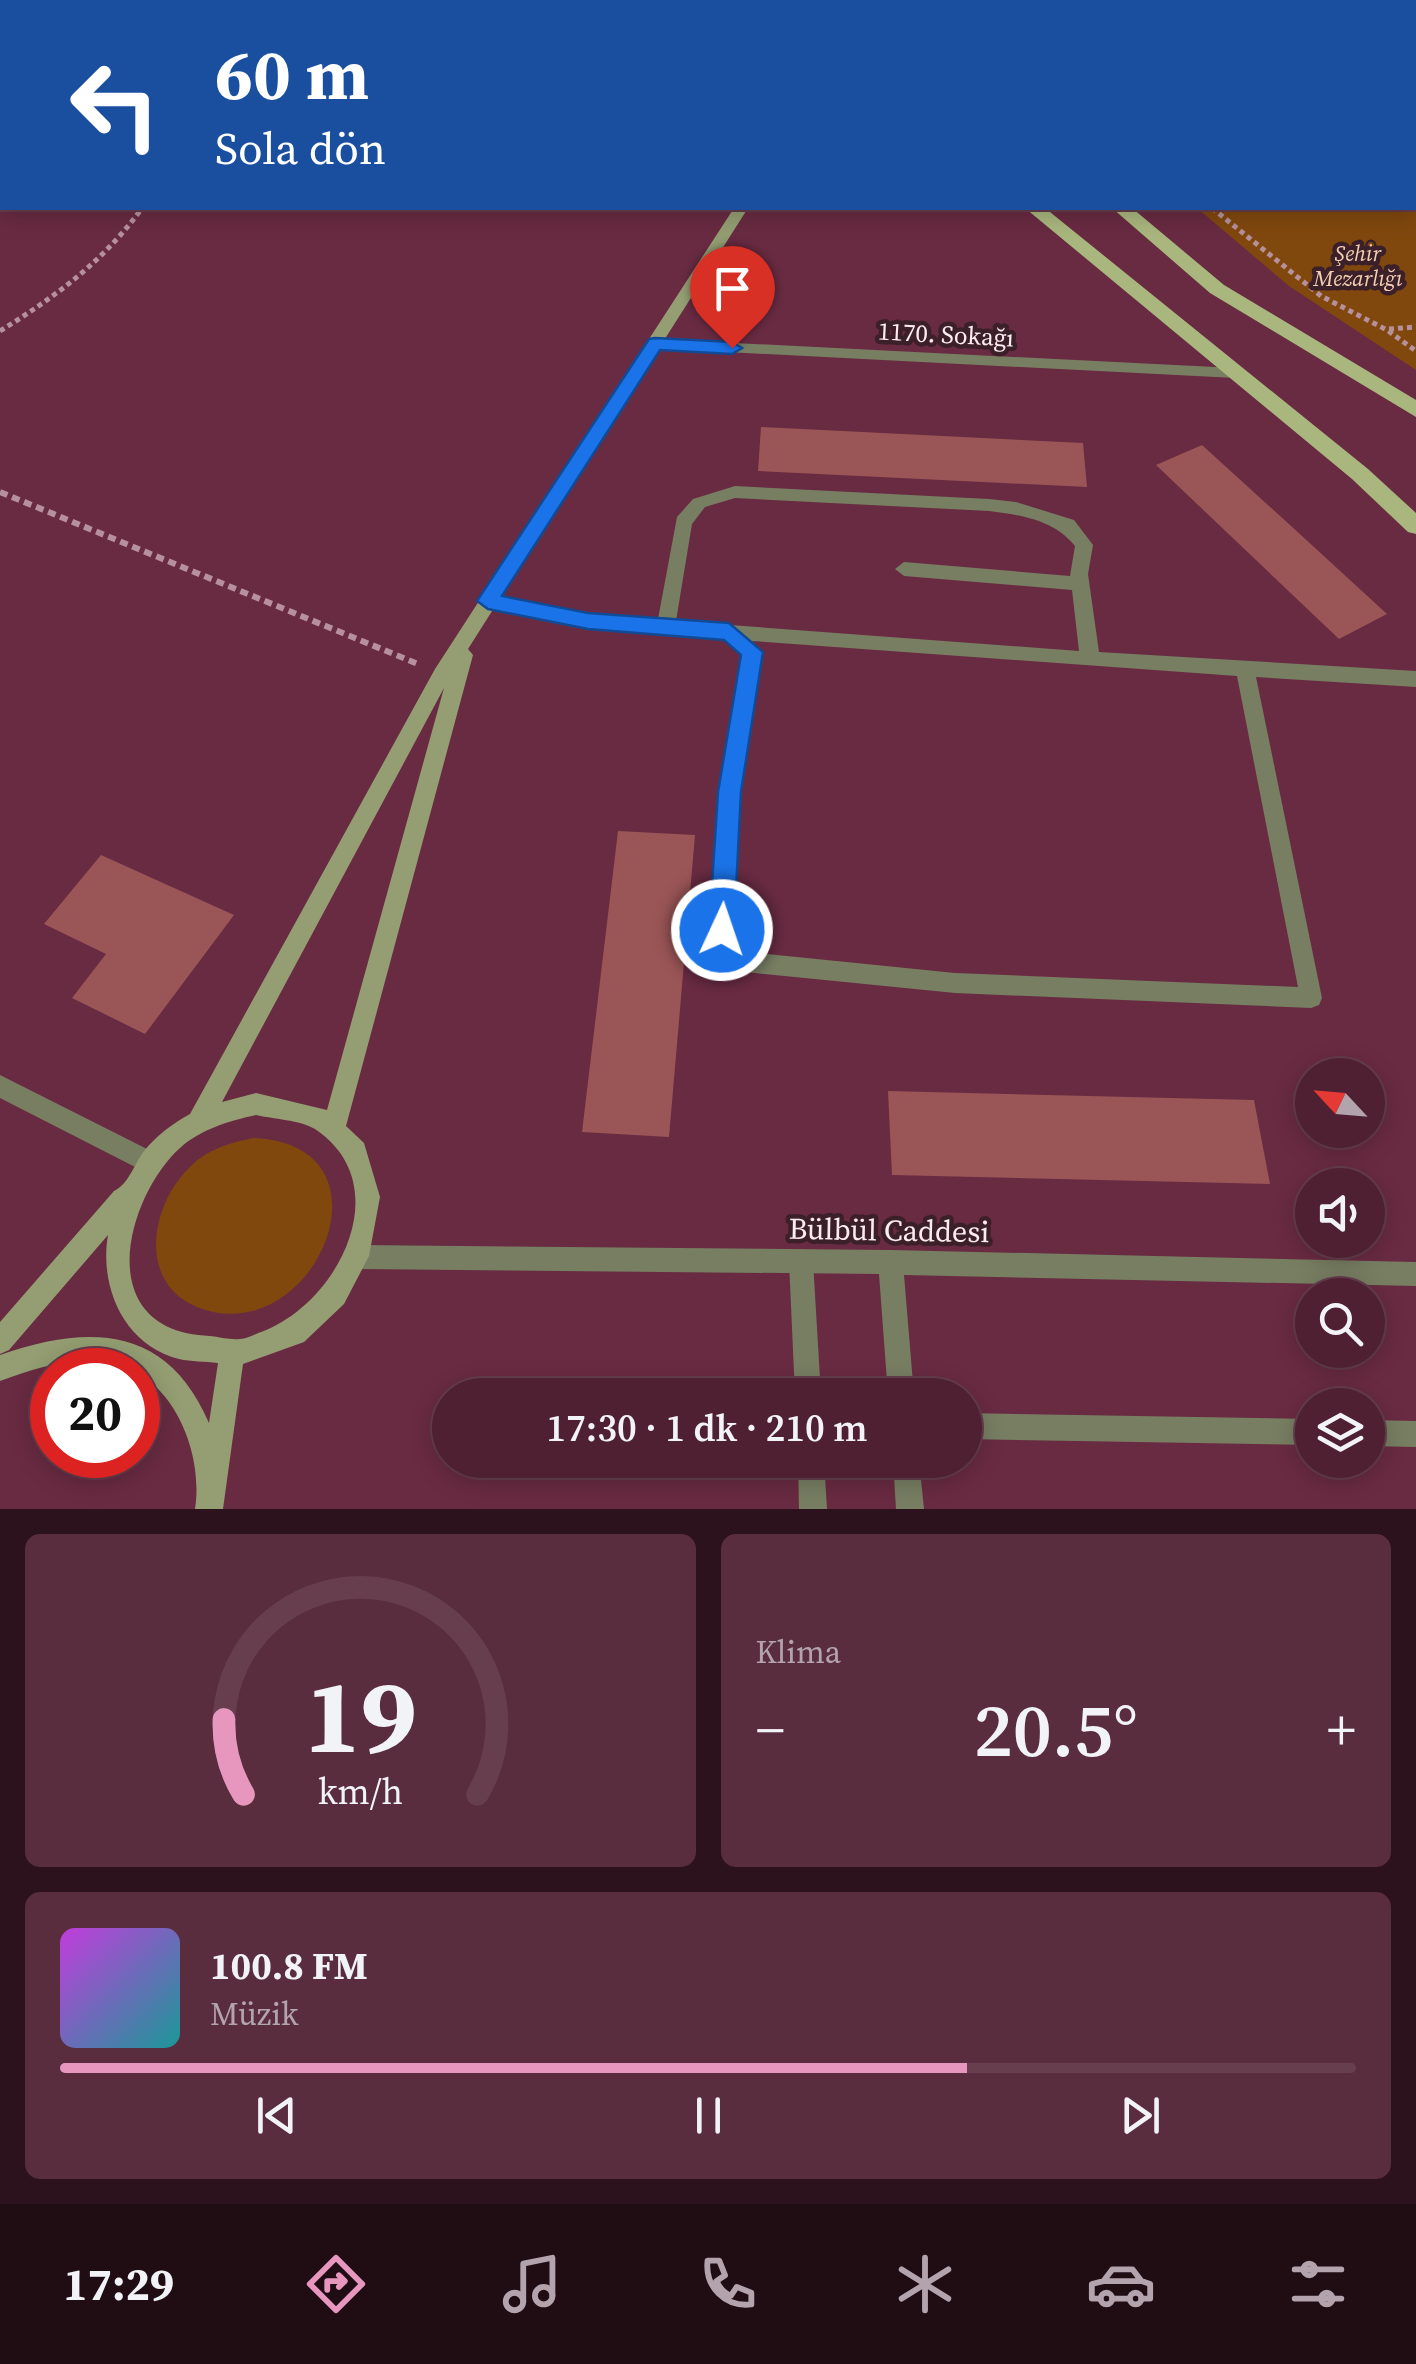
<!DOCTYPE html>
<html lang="tr">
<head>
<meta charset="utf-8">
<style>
  :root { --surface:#4f2032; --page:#592d3e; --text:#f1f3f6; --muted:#b3a3ac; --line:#663e4d; --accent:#e797bd }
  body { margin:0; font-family:"Source Serif 4",serif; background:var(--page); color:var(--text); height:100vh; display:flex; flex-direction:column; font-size:38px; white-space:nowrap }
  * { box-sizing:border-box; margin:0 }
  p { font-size:32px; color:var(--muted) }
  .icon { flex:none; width:55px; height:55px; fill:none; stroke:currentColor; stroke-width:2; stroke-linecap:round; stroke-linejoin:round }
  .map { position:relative; height:1509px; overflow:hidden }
  .details { display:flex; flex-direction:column; gap:25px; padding:25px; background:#2b121c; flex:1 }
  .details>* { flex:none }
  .banner { position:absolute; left:0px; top:0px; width:1418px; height:210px; box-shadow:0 5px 25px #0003,0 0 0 2px var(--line); background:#1a4fa0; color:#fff; overflow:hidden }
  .needle { width:65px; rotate:296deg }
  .fabs { position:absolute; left:1295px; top:1058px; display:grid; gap:20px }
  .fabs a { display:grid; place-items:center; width:90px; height:90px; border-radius:50%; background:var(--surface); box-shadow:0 5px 25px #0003,0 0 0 2px var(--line); font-size:50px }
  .speed { position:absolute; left:30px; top:1348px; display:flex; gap:20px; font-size:50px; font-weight:700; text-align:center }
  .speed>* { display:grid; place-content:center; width:130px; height:130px; border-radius:50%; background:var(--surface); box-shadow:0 5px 25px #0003,0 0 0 2px var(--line); line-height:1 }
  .speed .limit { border:15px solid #d22; background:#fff; color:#111 }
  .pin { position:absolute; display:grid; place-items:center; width:85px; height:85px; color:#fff; margin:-102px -42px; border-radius:50% 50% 50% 0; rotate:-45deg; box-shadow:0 0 10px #0007 }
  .pin .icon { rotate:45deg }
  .me { position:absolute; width:110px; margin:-55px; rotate:3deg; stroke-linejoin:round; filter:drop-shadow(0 0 8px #0008) }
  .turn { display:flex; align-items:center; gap:35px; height:210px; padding:0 50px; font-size:45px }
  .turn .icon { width:130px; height:130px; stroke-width:2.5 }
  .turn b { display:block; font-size:70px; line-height:85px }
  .big { font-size:75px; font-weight:600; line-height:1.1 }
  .details .widget { flex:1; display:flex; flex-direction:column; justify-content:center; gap:15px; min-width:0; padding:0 35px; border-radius:15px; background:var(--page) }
  .details .dial { align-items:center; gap:0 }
  .dial svg { height:260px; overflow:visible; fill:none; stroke:var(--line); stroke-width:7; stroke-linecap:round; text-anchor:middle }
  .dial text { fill:var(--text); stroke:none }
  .song { display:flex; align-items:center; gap:30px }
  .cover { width:120px; height:120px; border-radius:15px; background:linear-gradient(135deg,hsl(290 70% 55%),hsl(180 70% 35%)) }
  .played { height:10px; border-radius:5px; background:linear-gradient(90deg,var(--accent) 70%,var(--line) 70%) }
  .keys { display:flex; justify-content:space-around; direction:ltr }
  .heat { display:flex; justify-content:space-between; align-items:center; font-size:55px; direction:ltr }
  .details .tiles { flex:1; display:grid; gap:25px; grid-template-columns:1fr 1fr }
  .widget:last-child { grid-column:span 2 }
  .trip { position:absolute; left:432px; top:1378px; width:550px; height:100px; border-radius:50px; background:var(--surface); box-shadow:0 5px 25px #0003,0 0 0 2px var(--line); font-weight:600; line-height:100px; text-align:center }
  .menu { display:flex; height:160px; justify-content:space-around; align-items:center; background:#200d14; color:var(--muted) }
  .menu .icon { width:70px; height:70px }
  .menu .active { color:var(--accent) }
  .menu b { font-size:45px; color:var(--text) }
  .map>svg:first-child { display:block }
</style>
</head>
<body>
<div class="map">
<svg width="1416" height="1509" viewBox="0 0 1416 1509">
  <rect width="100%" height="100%" fill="#692b42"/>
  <path fill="#7a354e" d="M419,0H807L809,2H416Z"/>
  <g fill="#81480e">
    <path d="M1416,61V370L1289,286L1197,208H1415Z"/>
    <path d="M253,1138C404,1144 313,1354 197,1307C136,1282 151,1203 191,1166C208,1149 230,1143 253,1138Z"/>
  </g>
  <g fill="#9a5556">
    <path d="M761,427L1083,443L1087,487L758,471Z"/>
    <path d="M1202,445L1290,525L1387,614L1339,639L1156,465Z"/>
    <path d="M618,831L695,835L669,1137L582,1132Z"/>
    <path d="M101,855L234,915L145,1034L72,998L106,954L44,924Z"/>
    <path d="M888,1091L1254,1100L1270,1184L892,1175Z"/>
  </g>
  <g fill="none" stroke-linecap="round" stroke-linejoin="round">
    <g stroke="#b6909d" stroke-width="5" stroke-dasharray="5 4" stroke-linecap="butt">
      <path d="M1212,208L1321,296L1387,330L1416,351"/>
      <path d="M1389,329L1416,327"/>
      <path d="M0,331C55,297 104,261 142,208"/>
    </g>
    <path stroke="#b6909d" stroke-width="6" stroke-dasharray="8 5" stroke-linecap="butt" d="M0,492L418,664"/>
    <g fill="#777e62" fill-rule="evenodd">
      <path d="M735,486L989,499L1016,502L1074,520L1093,545L1088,574L1099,652L1416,671V687L1256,677L1322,998L1319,1005L1311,1008L955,993L745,972L722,961L711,930L720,793L742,654L724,639L588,628L488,608L479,601L488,594L588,614L658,619L677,517L693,499ZM735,498L989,511C1021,515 1054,520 1075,546L1070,576L904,562L895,569L904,576L1072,590L1079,651L676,621L692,524L705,507ZM752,641L1237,676L1298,987L955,973L748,952L739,948L733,930L740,793L762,652Z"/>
      <path d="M801,1249L810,1252L813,1261L821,1395H795L789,1261L792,1252Z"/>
      <path d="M798,1460H824L827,1509H799Z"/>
    </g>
    <g fill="#777e62" fill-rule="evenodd">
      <path d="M0,0H7L8,2H2L0,7Z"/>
      <path d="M67,0H87L88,2H68Z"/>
      <path d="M655,339L1235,368L1243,373L1235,378L649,348V340Z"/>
      <path d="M0,1075L157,1154L161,1162L157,1170L149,1174L141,1170L0,1098Z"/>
      <path d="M360,1245L891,1250L1416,1262V1286L904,1275L914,1395H888L879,1274L360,1269L351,1266L348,1257L351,1248Z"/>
      <path d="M965,1413L1312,1419V1445L965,1439Z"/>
      <path d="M1368,1420L1416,1421V1447L1368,1446Z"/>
      <path d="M893,1460H919L924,1509H896Z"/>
    </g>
    <path fill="#949e72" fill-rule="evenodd" d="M734,208H748L468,649L473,655L346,1126L364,1143L380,1197L369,1256L344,1304L304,1342L243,1364L223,1509H195C204,1451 172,1376 113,1363C74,1355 36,1368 0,1381V1355C89,1324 167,1325 209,1423L218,1363C205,1361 191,1362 179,1359C124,1345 99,1287 108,1235L9,1350L0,1354V1322L114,1191C129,1184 134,1164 144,1151C157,1135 172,1124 190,1114L435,669ZM444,688L327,1110L256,1093L222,1102ZM256,1115C273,1119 300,1120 315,1129C399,1185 338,1304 261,1332C255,1334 247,1339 240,1339C230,1340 219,1337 210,1336C193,1335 181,1333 166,1326C99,1291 137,1186 180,1148C201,1129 229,1121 256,1115Z"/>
    <g fill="#a9b77e" fill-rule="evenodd">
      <path d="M832,0H848L849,2H833Z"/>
      <path d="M908,0H925L926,2H910Z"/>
      <path d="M1025,208H1045L1368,469L1416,513V534L1408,532L1352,479Z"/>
      <path d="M1112,208H1132L1224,285L1416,400V417L1210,293Z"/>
    </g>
  </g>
  <path fill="#1a73e8" stroke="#114b97" stroke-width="2.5" d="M655,338L732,342L742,348L732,354L660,350L502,596L588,613L729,623L763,652L741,792L734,930L730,938L722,941L713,938L709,930L718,792L741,655L724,640L588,629L488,609L477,601L649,339Z"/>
  <g text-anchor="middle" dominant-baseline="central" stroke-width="9" stroke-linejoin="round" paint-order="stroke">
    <g font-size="22" font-style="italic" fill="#f3cfb3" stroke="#3c2029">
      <text x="1358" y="253">Şehir<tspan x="1358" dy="25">Mezarlığı</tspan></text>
    </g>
    <g font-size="25" fill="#fcebf0" stroke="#3c2029">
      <text transform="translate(946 334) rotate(3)">1170. Sokağı</text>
    </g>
    <g font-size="30" fill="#fcebf0" stroke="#3c2029">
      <text transform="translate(889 1230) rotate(1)">Bülbül Caddesi</text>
    </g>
  </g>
</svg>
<div class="fabs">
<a><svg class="needle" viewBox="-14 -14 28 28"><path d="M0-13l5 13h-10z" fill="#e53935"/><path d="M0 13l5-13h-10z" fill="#b3a3ac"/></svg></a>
<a><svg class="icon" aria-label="sound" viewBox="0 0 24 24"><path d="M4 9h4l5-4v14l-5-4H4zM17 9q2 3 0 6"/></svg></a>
<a><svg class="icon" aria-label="search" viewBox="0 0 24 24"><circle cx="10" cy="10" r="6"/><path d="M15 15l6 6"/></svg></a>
<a><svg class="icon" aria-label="layers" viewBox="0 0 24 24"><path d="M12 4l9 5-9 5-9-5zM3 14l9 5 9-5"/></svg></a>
</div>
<div class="speed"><div class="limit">20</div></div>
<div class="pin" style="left:732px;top:348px;background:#d93025"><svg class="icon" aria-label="arrive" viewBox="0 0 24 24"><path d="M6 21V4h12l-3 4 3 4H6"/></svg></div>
<svg class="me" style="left:722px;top:930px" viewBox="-20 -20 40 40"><circle r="17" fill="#1a73e8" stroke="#fff" stroke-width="3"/><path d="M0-11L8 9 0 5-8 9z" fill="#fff"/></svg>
<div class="trip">17:30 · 1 dk · 210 m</div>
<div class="banner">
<div class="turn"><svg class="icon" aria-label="left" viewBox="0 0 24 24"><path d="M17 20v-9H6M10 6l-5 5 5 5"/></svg><div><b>60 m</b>Sola dön</div></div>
</div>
</div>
<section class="details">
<div class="tiles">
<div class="widget dial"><svg viewBox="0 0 100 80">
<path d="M14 69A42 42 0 1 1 86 69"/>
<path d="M14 69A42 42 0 0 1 8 46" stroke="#e797bd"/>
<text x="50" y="56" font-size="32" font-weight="700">19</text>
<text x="50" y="72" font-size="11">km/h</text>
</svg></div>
<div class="widget"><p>Klima</p>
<div class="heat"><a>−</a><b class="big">20.5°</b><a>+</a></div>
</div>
<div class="widget">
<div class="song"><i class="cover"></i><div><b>100.8 FM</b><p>Müzik</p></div></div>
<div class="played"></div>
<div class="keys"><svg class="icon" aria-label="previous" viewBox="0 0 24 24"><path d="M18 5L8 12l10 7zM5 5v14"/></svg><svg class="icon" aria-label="pause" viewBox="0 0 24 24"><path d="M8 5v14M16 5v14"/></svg><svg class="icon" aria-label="next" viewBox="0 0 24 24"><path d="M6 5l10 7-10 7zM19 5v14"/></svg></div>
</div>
</div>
</section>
<nav class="menu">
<b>17:29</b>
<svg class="icon active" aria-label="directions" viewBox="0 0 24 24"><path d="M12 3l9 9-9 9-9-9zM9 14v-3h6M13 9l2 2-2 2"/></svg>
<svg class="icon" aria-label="music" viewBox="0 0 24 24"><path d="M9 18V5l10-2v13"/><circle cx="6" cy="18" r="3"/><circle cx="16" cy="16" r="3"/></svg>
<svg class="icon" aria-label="phone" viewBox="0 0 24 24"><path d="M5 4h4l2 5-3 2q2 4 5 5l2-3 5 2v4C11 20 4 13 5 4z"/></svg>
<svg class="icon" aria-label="climate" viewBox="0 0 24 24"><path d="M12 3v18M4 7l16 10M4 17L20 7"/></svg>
<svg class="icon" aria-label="car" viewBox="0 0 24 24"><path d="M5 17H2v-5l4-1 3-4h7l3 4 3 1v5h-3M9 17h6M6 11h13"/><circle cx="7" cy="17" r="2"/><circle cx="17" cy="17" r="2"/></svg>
<svg class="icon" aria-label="filters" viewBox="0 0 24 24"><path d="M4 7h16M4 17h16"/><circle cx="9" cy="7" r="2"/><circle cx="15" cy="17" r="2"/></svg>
</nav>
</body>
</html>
